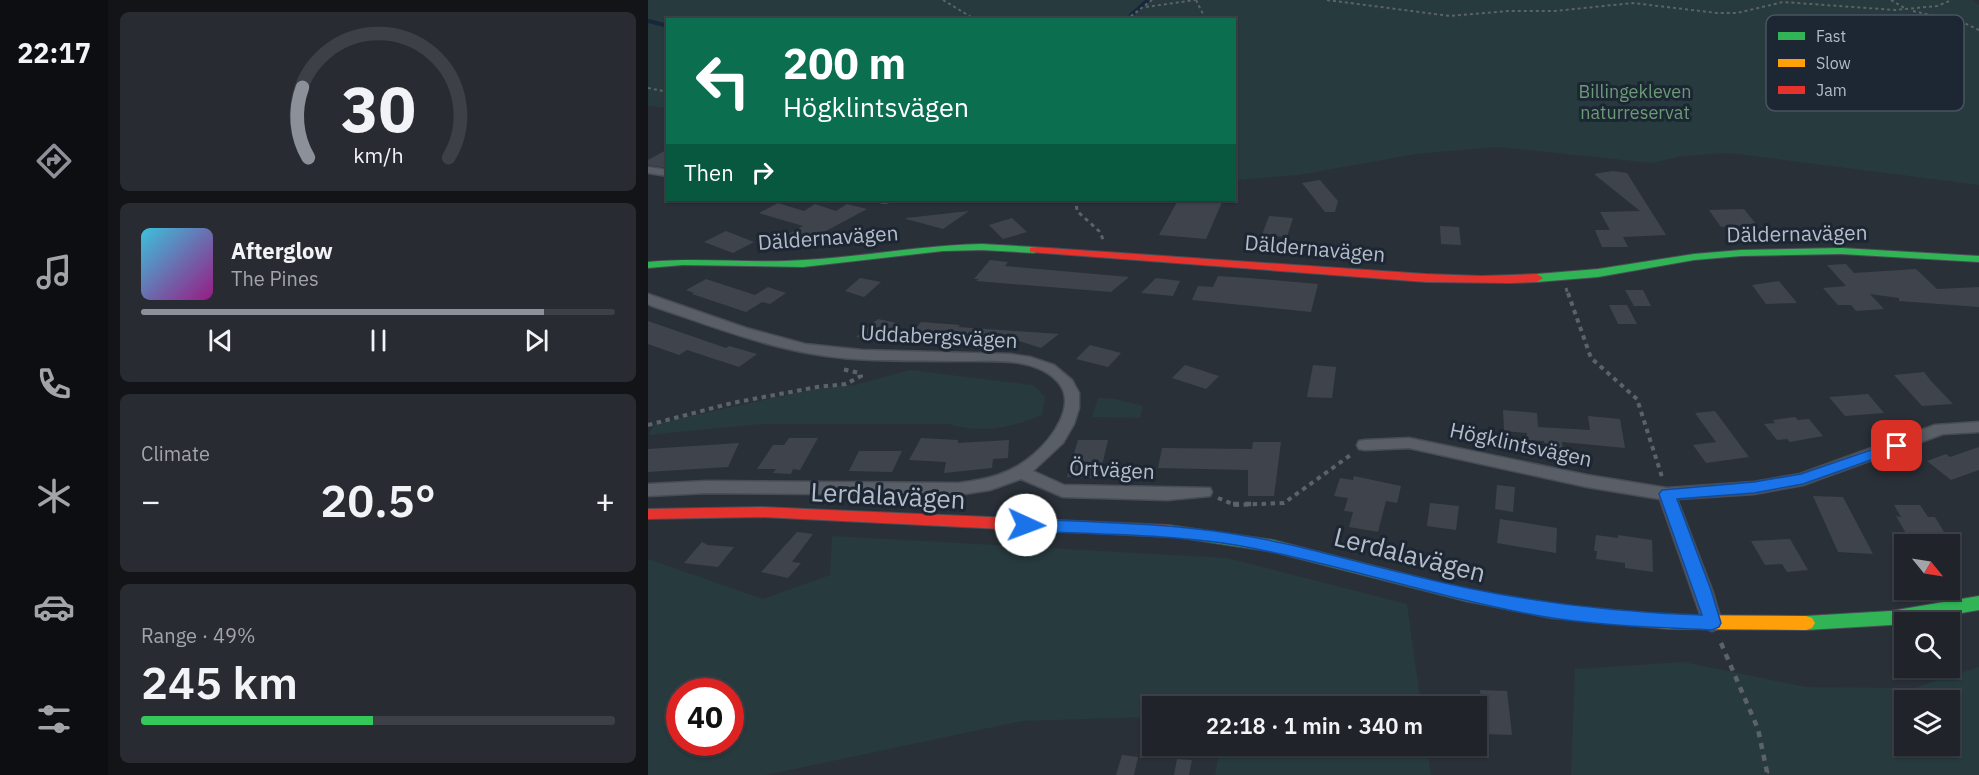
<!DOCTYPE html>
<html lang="en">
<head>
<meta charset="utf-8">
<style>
  :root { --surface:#20242a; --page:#282c32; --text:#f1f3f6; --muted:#a2a4a8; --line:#3d4147; --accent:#8c9099 }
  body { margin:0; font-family:"IBM Plex Sans",sans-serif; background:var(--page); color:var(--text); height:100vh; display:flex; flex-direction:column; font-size:22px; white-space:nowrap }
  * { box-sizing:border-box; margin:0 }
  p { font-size:20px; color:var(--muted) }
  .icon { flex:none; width:33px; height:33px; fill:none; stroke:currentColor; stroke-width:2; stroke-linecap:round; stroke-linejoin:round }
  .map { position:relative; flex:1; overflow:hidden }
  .drawer { display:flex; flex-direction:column; gap:12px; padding:12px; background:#121417; width:540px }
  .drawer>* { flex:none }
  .banner { position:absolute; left:18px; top:18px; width:570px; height:183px; border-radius:0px; box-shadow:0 2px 4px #0004,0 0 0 2px var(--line); background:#0b6e4f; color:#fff; overflow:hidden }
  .needle { width:39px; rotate:120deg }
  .fabs { position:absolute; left:1246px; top:534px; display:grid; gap:12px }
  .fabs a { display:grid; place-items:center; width:66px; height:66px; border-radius:0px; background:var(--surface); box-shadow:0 2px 4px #0004,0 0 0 2px var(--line); font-size:30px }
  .speed { position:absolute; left:18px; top:678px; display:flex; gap:12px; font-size:30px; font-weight:700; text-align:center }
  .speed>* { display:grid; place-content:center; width:78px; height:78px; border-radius:50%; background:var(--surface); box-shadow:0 2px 4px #0004,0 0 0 2px var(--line); line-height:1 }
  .speed .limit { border:9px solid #d22; background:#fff; color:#111 }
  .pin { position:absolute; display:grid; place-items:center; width:51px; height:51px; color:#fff; margin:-26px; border-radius:12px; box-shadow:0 3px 9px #0006 }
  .me { position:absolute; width:66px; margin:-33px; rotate:92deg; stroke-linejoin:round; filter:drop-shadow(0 0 4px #0008) }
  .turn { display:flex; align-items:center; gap:21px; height:126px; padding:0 18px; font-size:27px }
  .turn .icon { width:78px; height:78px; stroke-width:2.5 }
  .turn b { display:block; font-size:42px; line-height:51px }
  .then { display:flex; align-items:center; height:57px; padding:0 18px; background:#0003; gap:12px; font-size:22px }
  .big { font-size:45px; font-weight:600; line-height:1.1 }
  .drawer .card { flex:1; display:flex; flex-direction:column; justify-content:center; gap:9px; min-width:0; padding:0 21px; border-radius:9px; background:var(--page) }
  .drawer .dial { align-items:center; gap:0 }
  .dial svg { height:156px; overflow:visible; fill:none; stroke:var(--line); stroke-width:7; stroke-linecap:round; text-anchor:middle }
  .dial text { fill:var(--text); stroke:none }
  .song { display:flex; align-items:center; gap:18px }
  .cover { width:72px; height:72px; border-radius:9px; background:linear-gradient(135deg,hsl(190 70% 55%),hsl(310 70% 35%)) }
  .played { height:6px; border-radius:3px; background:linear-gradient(90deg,var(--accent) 85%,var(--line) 85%) }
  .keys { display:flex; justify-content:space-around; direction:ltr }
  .heat { display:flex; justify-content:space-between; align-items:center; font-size:33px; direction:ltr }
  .charge { height:9px; border-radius:4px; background:linear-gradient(90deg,#34c759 49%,var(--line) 0) }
  .trip { position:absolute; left:494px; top:696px; width:345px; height:60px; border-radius:0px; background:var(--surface); box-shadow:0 2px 4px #0004,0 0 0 2px var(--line); font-weight:600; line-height:60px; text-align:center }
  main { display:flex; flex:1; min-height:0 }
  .dock { display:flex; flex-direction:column; width:108px; justify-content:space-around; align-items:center; background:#0d0e11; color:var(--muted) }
  .dock .icon { width:42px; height:42px }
  .dock .active { color:var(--accent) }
  .dock b { font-size:27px; color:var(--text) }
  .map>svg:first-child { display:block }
</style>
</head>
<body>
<main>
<nav class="dock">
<b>22:17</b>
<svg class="icon active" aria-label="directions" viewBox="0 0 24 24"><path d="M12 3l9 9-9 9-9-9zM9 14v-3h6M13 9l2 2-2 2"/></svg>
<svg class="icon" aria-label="music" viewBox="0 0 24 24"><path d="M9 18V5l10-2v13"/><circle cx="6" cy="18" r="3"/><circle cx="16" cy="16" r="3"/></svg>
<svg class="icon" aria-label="phone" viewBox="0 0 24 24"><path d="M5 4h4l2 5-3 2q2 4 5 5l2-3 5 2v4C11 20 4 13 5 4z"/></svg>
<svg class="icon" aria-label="climate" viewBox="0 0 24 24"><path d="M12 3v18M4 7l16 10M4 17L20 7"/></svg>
<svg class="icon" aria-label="car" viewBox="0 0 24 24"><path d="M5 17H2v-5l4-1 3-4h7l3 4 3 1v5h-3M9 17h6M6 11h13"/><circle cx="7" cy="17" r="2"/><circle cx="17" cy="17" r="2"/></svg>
<svg class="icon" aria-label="filters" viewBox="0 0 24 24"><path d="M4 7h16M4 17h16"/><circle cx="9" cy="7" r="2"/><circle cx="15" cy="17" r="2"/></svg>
</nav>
<section class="drawer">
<div class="card dial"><svg viewBox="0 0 100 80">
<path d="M14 69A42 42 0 1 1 86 69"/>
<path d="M14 69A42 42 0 0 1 11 33" stroke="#8c9099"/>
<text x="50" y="56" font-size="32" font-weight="700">30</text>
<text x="50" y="72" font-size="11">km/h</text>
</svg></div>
<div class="card">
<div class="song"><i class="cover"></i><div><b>Afterglow</b><p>The Pines</p></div></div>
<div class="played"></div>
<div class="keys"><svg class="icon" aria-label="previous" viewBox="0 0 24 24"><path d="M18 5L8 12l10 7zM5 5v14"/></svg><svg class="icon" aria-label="pause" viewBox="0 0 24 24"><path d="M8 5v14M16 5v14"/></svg><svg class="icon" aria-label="next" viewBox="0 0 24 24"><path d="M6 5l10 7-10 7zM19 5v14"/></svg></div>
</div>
<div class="card"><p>Climate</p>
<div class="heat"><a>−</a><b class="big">20.5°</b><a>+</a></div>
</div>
<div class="card"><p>Range · 49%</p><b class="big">245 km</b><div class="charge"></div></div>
</section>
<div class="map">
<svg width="1331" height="775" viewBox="0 0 1331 775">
  <rect width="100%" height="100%" fill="#2a3038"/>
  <g fill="#273a3e" fill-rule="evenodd">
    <path d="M0,0H1325L1331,5V185L1081,153L1034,156L1004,163L849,147L768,154L651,175L587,180L586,20H20L19,108L0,106Z"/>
    <path d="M262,370L385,385L397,397L394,415C362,428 334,434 300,424H113L0,435L7,424L170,388L207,385Z"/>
    <path d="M450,398L468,399L495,406L492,418L444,417Z"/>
    <path d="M184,536L579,558L759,604L773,706H504V717L374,721L118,775H0V559L115,599L182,575ZM32,692H82V742H32Z"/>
    <path d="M1036,662L1158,687L1266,688L1331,667V775H923L927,669ZM1257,700H1302V746H1257Z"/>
    <path d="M572,746H779L783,775H567Z"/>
  </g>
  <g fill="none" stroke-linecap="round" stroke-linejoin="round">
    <g stroke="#19273c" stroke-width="4">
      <path d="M483,15L500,0"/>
      <path d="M0,21L20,26"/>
    </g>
  </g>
  <g fill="#3f444c">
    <path d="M20,149V168L0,165V160Z"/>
    <path d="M965,171L979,173L1018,235L975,237L980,247H954L947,230H962L952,212L992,211L946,174Z"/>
    <path d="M672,180L690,201L687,212H677L654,183Z"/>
    <path d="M530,200H575L558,239L511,235Z"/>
    <path d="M130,203L156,211L167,204L188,211L199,204L219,209L150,246L131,239L155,226L111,213Z"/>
    <path d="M1096,209L1108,224L1073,227L1061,210Z"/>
    <path d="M321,211L295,229L258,219V218Z"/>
    <path d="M621,216L645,218L639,237L614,235Z"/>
    <path d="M364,218L379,232L355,239L341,225Z"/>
    <path d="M792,226L811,227L813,245L793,244Z"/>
    <path d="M78,231L106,242L85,253L56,242Z"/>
    <path d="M342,260L360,262L357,266L481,277L463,292L328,281L331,279H326Z"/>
    <path d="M1198,264L1206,273L1268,269L1289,289L1331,287V307L1251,301V298L1222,294L1236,309L1208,311L1203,305H1190L1175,288L1198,286L1179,265Z"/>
    <path d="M570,276L601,278L670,284L663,312L544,300L550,286L565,287Z"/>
    <path d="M212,278L233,282L216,297L197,291Z"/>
    <path d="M508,278L532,281L525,296L493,293Z"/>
    <path d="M58,279L107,295L120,287L138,293L122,304L114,302L98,312L44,294L46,293L38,290Z"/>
    <path d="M1131,281L1149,303L1118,304L1104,285Z"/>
    <path d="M977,290H995L1003,306H986Z"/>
    <path d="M961,305H979L989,324H970Z"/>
    <path d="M230,319L253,324L231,342L208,337Z"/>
    <path d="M0,321L78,348L81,346L109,354L91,367L39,350L31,355L0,344Z"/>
    <path d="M273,322L312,325L310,327L411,334L393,348L368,340L365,346L300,341L298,345L271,342L274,338L261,337Z"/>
    <path d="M442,345L473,353L460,367L428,359Z"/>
    <path d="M537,365L571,376L558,389L524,378Z"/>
    <path d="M665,365L688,367L684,398L659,397Z"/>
    <path d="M1276,372L1283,381L1305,404L1274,406L1246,375Z"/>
    <path d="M1220,394L1236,413L1197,416L1181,397Z"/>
    <path d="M855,410L889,413L890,427L942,430L940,416L972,419L977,448L914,442L915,452L897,450L896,441L878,440L879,433L856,431Z"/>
    <path d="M1067,411L1101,457L1058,463L1045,445L1068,442L1047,413Z"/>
    <path d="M1147,417L1150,420L1161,419L1175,436L1142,442L1139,439L1129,440L1116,424L1127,423L1125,420Z"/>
    <path d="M141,438H170L152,470L145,469L143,474L125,473L128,469H109L125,445H136Z"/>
    <path d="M273,438L310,440V443L361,440L360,458L345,459L344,468L296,473L298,462L261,460Z"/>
    <path d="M430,440H460L451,478L419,477Z"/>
    <path d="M605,442H633L626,496H600V470L510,468L514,448L604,449Z"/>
    <path d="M91,443L80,467L0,472V449Z"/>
    <path d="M1331,447V470L1303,480L1279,461L1298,454L1302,457Z"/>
    <path d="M211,451H254L244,472L201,471Z"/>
    <path d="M706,476L753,486L749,503L738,501L730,532L701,527L705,512L696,511L700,498L686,496L692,478L705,480Z"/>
    <path d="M849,485L867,487L865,512L847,509Z"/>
    <path d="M1165,496L1195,497L1225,554L1190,552Z"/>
    <path d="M782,503L811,506L808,530L779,526Z"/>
    <path d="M1246,505H1272L1280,517H1287L1298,535H1289L1294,544L1267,543L1262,535H1259L1248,516L1253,517Z"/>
    <path d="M852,519L909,528L908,553L849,543Z"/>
    <path d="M149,532L165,534L144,562L153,563L140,578L113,572Z"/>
    <path d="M948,535L970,538V535L1004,540L1005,572L977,568V563L948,559L949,551H946Z"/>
    <path d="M1142,539L1160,570L1139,572L1134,564L1117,565L1103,541Z"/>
    <path d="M54,542L60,545L86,547L70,567L36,563Z"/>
    <path d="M832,690L859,691L864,735L836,734Z"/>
    <path d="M474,755L490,757L486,775H468Z"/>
    <path d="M529,759L544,760L541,775H526Z"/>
  </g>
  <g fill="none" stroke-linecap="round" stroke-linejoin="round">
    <g stroke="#484c55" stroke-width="8">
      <path id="lane" d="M235,200H238"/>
    </g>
    <g stroke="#484c55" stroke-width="3">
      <g id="street">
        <path d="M0,167L20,170V176L0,173Z"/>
        <path d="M0,294L98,328L157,344L214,350L362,354L382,357L406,365L424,380L431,393V408L426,424L415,443L385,471L416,485L562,488L564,492L562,496L519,500L415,497L373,479L342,490L310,495L59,493L0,496V484L59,481L310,483C338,480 363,474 385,455C403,440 431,404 409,381C385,355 338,362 305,361C263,360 220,362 178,356C118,348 61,325 4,306L0,304Z"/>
        <path d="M1331,422V432L1295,434L1155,485L1106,494L1029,499L1064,590L1074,623L1071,628L1064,631L1057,628L1012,499L939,487L761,448L717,450L711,449L709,445L711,441L717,440L761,438L939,475L1019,488L1106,482L1152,474L1287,425Z"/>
      </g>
    </g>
    <g stroke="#484c55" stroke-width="2">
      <g id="fast">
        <path d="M334,244L386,247L392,250L386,253L334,250L295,251L155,267L35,265L0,268V262C52,257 104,264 156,260C216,257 274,245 334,244Z"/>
        <path d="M1193,248L1331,256V262L1193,254L1093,256L1046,260L950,277L889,282L883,278L889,274L950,269L1046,254L1093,250Z"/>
        <path d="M520,525L625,540L817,589L902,604L908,606L911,611L908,616L902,618L817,601L625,552L514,535L512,531L514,527Z"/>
        <path d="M1331,596V610L1243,625L1158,630L1152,628L1149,623L1152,618L1158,616L1243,611Z"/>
      </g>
    </g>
    <g stroke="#484c55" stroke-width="2">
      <path id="slow" d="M902,604L1021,615L1158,616L1164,618L1167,623L1164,628L1158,630L1021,629L902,618L896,616L893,611L896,606Z"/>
    </g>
    <g stroke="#484c55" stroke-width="2">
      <g id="jam">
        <path d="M386,247L778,274L834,276L889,274L895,278L889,282L862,283L778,282L382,252V248Z"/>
        <path d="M113,507L520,525L526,527L528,531L526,535L520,537L113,517L0,519V509Z"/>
      </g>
    </g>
    <g stroke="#5c6268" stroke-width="2" stroke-dasharray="3 3" stroke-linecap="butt">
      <path d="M295,0L328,20"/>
      <path d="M548,0L558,20"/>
      <path d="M679,0L802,16L860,11H907L985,3L1069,13H1089L1135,2L1247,10L1289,6L1304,0"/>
      <path d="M1243,0L1258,9"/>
      <path d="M498,7L547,0"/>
      <path d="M1265,11L1316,23L1331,30"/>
      <path d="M478,20L504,0"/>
      <path d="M0,88L20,92"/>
    </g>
    <g stroke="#5c6268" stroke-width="3" stroke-dasharray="4 4" stroke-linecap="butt">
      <path d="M431,200L428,201L429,211L451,231L456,241"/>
      <path d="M918,288L920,295"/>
    </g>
    <g stroke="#5c6268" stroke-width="4" stroke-dasharray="4.5 4.5" stroke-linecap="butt">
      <path d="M920,293L943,358L989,399L1015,480"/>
      <path d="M0,425L84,403L169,387L198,384L213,376L211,373L194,369"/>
      <path d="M570,498L587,505L636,503L704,454"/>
    </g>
    <g stroke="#5c6268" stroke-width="4.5" stroke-dasharray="6 6" stroke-linecap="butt">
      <path d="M585,504H609"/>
      <path d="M1073,643L1110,729L1119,772L1116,775"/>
    </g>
    <use href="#lane" stroke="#5a5e66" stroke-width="6"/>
    <use href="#street" fill="#5a5e66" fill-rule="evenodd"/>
    <use href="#fast" fill="#30b455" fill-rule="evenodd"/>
    <use href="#slow" fill="#ff9f0a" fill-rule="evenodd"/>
    <use href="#jam" fill="#e5322d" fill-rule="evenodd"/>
  </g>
  <path fill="#1a73e8" stroke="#114b97" stroke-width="1.5" d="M1249,441L1256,446L1254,449L1155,484L1106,493L1029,499L1063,590L1073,623L1071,627L1064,630C1007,627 949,626 892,616C789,598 690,563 587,545C518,534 447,534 378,531L372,529L370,525L372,521L378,519C447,522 517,523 586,534C647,543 706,562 767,576C863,600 955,612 1054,615L1011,494L1014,490L1106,482L1153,474Z"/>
  <g text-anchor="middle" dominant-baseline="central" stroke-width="6" stroke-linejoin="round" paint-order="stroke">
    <g font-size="18" fill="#6b9a76" stroke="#1d2633">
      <text x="987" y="91">Billingekleven<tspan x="987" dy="21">naturreservat</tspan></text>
    </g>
    <g font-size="21" fill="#b4bcc9" stroke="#1d2633">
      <text transform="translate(1149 233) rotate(-1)">Däldernavägen</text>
      <text transform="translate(180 237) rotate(-4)">Däldernavägen</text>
      <text transform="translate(667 248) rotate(5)">Däldernavägen</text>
      <text transform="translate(291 336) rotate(3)">Uddabergsvägen</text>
      <text transform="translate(873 444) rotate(12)">Högklintsvägen</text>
      <text transform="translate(464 469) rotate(3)">Örtvägen</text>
    </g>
    <g font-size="26" fill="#b4bcc9" stroke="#1d2633">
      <text transform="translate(240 495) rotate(3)">Lerdalavägen</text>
      <text transform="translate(762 554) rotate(14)">Lerdalavägen</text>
    </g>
  </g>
  <rect x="1118" y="15" width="198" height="96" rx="9" fill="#1d2633" stroke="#4a5360" stroke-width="1.5"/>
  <rect x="1130" y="32" width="27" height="8" fill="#30b455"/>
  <rect x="1130" y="59" width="27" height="8" fill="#ff9f0a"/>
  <rect x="1130" y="86" width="27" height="8" fill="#e5322d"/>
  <g font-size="16" fill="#b4bcc9">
    <text x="1168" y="42">Fast</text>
    <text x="1168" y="69">Slow</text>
    <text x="1168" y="96">Jam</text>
  </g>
</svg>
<div class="fabs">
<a><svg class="needle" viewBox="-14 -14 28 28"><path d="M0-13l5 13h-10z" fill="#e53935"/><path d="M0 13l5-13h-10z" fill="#a2a4a8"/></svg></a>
<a><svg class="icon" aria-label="search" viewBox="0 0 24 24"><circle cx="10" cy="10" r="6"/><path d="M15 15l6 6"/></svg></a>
<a><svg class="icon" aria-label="layers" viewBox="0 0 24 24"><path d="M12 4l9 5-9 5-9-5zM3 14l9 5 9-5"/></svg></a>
</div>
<div class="speed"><div class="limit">40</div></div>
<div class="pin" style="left:1249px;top:446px;background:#d93025"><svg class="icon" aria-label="arrive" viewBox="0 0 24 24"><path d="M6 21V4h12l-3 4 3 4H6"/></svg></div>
<svg class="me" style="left:378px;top:525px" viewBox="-20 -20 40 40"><circle r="19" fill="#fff"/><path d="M0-13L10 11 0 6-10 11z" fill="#1a73e8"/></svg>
<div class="trip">22:18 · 1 min · 340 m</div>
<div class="banner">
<div class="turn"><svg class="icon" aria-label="left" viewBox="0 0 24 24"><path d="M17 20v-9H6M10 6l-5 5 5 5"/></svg><div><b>200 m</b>Högklintsvägen</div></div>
<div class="then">Then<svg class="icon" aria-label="right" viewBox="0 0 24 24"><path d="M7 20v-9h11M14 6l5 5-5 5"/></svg></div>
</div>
</div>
</main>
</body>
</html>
